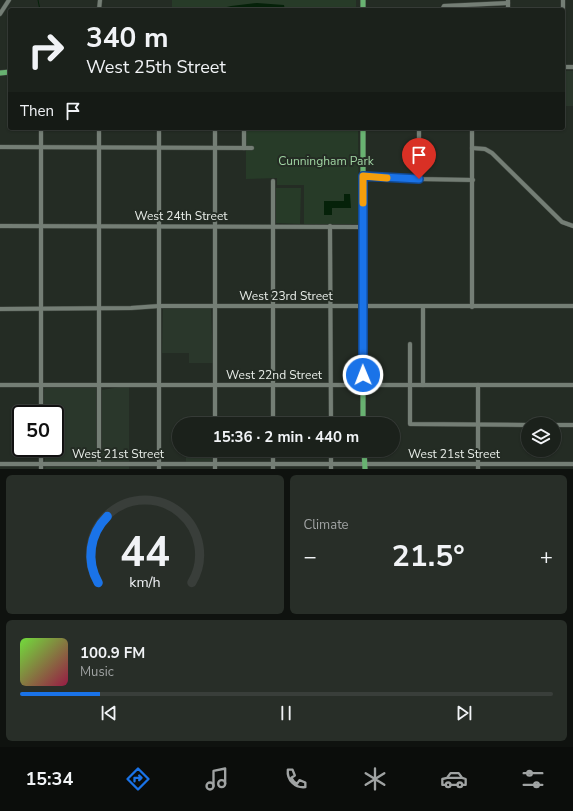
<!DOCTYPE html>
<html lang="en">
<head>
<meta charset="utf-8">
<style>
  :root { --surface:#1b211b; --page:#282e28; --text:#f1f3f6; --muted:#a0a3a3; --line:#393e3a; --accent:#1a73e8 }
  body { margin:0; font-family:"Nunito Sans",sans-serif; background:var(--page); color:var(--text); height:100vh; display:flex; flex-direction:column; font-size:15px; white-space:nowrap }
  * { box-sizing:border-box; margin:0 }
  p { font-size:13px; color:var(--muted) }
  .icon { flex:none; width:22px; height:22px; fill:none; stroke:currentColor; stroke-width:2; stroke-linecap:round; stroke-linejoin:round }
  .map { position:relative; height:469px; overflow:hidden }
  .drawer { display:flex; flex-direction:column; gap:6px; padding:6px; background:#0f120f; flex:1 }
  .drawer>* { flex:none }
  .top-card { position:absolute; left:8px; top:8px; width:557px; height:122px; border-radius:4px; box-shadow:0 1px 3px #0004,0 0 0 1px var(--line); background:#1b211b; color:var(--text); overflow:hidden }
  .fabs { position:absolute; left:521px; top:417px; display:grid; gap:8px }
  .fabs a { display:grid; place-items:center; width:40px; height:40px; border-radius:50%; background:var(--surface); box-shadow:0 1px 3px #0004,0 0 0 1px var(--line); font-size:20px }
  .speed { position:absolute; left:12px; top:405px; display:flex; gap:8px; font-size:20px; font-weight:700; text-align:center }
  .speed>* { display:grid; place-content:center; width:52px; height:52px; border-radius:50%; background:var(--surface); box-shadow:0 1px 3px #0004,0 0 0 1px var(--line); line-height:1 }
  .speed .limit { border:2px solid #111; border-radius:6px; background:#fff; color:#111 }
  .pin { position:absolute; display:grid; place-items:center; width:34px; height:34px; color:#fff; margin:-41px -17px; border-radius:50% 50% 50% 0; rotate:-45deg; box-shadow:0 0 4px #0007 }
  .pin .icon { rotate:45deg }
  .me { position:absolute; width:44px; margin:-22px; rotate:359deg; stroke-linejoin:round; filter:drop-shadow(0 0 3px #0008) }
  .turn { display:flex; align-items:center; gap:14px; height:84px; padding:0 12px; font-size:18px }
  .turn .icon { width:52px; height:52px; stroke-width:2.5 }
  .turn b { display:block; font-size:28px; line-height:34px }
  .then { display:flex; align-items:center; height:38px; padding:0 12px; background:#0003; gap:8px; font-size:15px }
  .big { font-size:30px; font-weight:700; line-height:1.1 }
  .drawer .card { flex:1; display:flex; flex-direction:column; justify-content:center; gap:6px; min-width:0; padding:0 14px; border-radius:6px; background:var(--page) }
  .drawer .dial { align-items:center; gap:0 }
  .dial svg { height:104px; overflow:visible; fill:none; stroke:var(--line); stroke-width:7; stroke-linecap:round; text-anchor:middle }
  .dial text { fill:var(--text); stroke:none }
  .song { display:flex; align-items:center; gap:12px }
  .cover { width:48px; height:48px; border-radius:6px; background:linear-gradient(135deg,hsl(100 70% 55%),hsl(340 70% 35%)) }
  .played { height:4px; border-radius:2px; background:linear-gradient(90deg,var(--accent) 15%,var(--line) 15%) }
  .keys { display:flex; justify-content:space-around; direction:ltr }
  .heat { display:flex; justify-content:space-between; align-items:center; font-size:22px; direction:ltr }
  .drawer .tiles { flex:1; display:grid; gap:6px; grid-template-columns:1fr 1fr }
  .card:last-child { grid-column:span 2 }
  .trip { position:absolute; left:172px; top:417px; width:228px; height:40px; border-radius:20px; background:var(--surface); box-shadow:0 1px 3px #0004,0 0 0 1px var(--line); font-weight:700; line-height:40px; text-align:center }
  .menu { display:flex; height:64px; justify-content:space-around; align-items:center; background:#0b0d0b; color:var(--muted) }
  .menu .icon { width:28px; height:28px }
  .menu .current { color:var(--accent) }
  .menu b { font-size:18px; color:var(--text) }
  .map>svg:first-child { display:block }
</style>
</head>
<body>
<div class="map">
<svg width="573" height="469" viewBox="0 0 573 469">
  <rect width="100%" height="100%" fill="#242c24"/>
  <g fill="#2a372b">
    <rect x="563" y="71" width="10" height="35"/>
    <path d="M211,308L213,363H189V353H162L163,309Z"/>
    <path d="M120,387H129V463L102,462V390Z"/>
    <path d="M46,388H96V462H45L44,448H55V414H44V389Z"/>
    <path d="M186,450H213L212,461L209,463H186Z"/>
    <path d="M129,466V469H44L46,467Z"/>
  </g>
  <g fill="#273b28">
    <rect x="172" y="0" width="184" height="10"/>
    <path d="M246,128H358L359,224H304V185H277V178L246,179Z"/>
    <path d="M276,188H301L300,224L276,223Z"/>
  </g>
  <g fill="#052109">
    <path d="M257,3L284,5L285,10H214L231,6Z"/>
    <path d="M344,194H350L351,208H332V215H324V201H344Z"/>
  </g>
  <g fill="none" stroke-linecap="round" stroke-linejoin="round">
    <path stroke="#052109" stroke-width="1" d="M38,0L40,10"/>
    <g stroke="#424942" stroke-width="5">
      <g id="minor">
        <path d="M563,0V67"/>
        <path d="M99,10L100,0"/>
        <path d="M442,10L444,6L508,3"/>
        <path d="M508,10V0"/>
        <path d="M0,14L9,0"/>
        <path d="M563,67H573"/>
        <path d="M41,128V414"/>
        <path d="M99,128V464"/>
        <path d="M215,128V424"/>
        <path d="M0,147L252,148"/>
        <path d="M244,148V128"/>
        <path d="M472,148L485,149L492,153L562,222L573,226"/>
        <path d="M363,176L419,179L473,180"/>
        <path d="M419,179V128"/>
        <path d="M0,226L362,227"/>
        <path d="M330,226L331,424"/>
        <path d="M423,307V385"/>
        <path d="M472,307V128"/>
        <path d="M0,309L131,308L159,306H573"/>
        <path d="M410,344V424L528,425"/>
        <path d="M0,385H573"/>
        <path d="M478,385V469"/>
        <path d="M273,424V181"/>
        <path d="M554,425H573"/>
        <path d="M41,448V469"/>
        <path d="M331,450V469"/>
        <path d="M0,464H573"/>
        <path d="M159,469V128"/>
        <path d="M215,469V450"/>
        <path d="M273,469V450"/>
      </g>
    </g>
    <g stroke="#424942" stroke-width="6">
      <g id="major">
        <path d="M363,10V0"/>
        <path d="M0,73L10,72"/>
        <path d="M363,128V424"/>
        <path d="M364,450L365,469"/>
      </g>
    </g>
    <use href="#minor" stroke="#747e75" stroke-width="4"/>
    <use href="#major" stroke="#68b271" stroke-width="5"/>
  </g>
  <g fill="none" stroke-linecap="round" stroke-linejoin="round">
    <g stroke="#114b97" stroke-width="10">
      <path id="route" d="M363,375V176L419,179"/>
    </g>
    <use href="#route" stroke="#1a73e8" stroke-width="7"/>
    <path stroke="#f59e0b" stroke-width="7" d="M363,203V176L387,178"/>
  </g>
  <g text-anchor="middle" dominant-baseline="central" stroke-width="4" stroke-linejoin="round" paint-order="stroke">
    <g font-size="12" fill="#a0d4a3" stroke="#242c24">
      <text x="326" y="161">Cunningham Park</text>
    </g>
    <g font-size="12" fill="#e8ede8" stroke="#242c24">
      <text x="181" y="216">West 24th Street</text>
      <text x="286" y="296">West 23rd Street</text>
      <text x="274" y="375">West 22nd Street</text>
      <text x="118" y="454">West 21st Street</text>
      <text x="454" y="454">West 21st Street</text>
    </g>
  </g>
</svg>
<div class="fabs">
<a><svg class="icon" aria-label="layers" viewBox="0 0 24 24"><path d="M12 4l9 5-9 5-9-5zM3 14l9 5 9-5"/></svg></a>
</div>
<div class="speed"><div class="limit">50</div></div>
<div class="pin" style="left:419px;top:179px;background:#d93025"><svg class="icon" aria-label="arrive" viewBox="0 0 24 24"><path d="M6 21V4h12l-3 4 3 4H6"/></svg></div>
<svg class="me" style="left:363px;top:375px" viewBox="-20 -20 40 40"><circle r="17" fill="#1a73e8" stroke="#fff" stroke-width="3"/><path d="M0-11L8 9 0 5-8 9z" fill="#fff"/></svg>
<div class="trip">15:36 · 2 min · 440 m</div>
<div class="top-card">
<div class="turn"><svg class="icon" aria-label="right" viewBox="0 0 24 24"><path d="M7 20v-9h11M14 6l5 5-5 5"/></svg><div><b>340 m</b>West 25th Street</div></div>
<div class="then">Then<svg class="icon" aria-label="arrive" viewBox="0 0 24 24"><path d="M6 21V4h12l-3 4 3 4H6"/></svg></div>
</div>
</div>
<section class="drawer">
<div class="tiles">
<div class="card dial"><svg viewBox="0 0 100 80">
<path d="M14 69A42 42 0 1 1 86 69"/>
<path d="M14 69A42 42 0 0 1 21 18" stroke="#1a73e8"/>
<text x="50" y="56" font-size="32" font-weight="700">44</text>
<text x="50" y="72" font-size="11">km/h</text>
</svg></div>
<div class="card"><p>Climate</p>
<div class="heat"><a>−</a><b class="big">21.5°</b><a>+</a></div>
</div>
<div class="card">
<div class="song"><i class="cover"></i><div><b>100.9 FM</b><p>Music</p></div></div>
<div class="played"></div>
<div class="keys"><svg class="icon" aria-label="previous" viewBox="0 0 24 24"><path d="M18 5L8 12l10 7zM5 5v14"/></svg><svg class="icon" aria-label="pause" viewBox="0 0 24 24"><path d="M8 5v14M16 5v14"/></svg><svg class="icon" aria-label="next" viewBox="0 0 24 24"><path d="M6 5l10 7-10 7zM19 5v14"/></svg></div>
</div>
</div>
</section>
<nav class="menu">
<b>15:34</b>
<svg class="icon current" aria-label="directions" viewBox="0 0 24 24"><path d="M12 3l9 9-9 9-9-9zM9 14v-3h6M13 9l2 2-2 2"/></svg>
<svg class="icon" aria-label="music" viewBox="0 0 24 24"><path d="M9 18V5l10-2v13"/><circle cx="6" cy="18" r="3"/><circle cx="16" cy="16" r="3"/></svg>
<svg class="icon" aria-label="phone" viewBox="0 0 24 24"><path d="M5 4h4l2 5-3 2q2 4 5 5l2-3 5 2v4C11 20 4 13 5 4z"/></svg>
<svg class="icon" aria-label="climate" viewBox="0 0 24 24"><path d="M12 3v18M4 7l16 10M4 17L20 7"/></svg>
<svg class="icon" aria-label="car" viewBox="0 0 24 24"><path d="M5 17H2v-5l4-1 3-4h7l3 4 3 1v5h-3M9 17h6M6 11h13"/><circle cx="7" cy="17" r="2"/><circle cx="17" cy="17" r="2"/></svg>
<svg class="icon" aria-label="filters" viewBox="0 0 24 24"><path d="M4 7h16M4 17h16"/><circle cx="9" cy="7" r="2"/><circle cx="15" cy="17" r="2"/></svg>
</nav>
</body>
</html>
